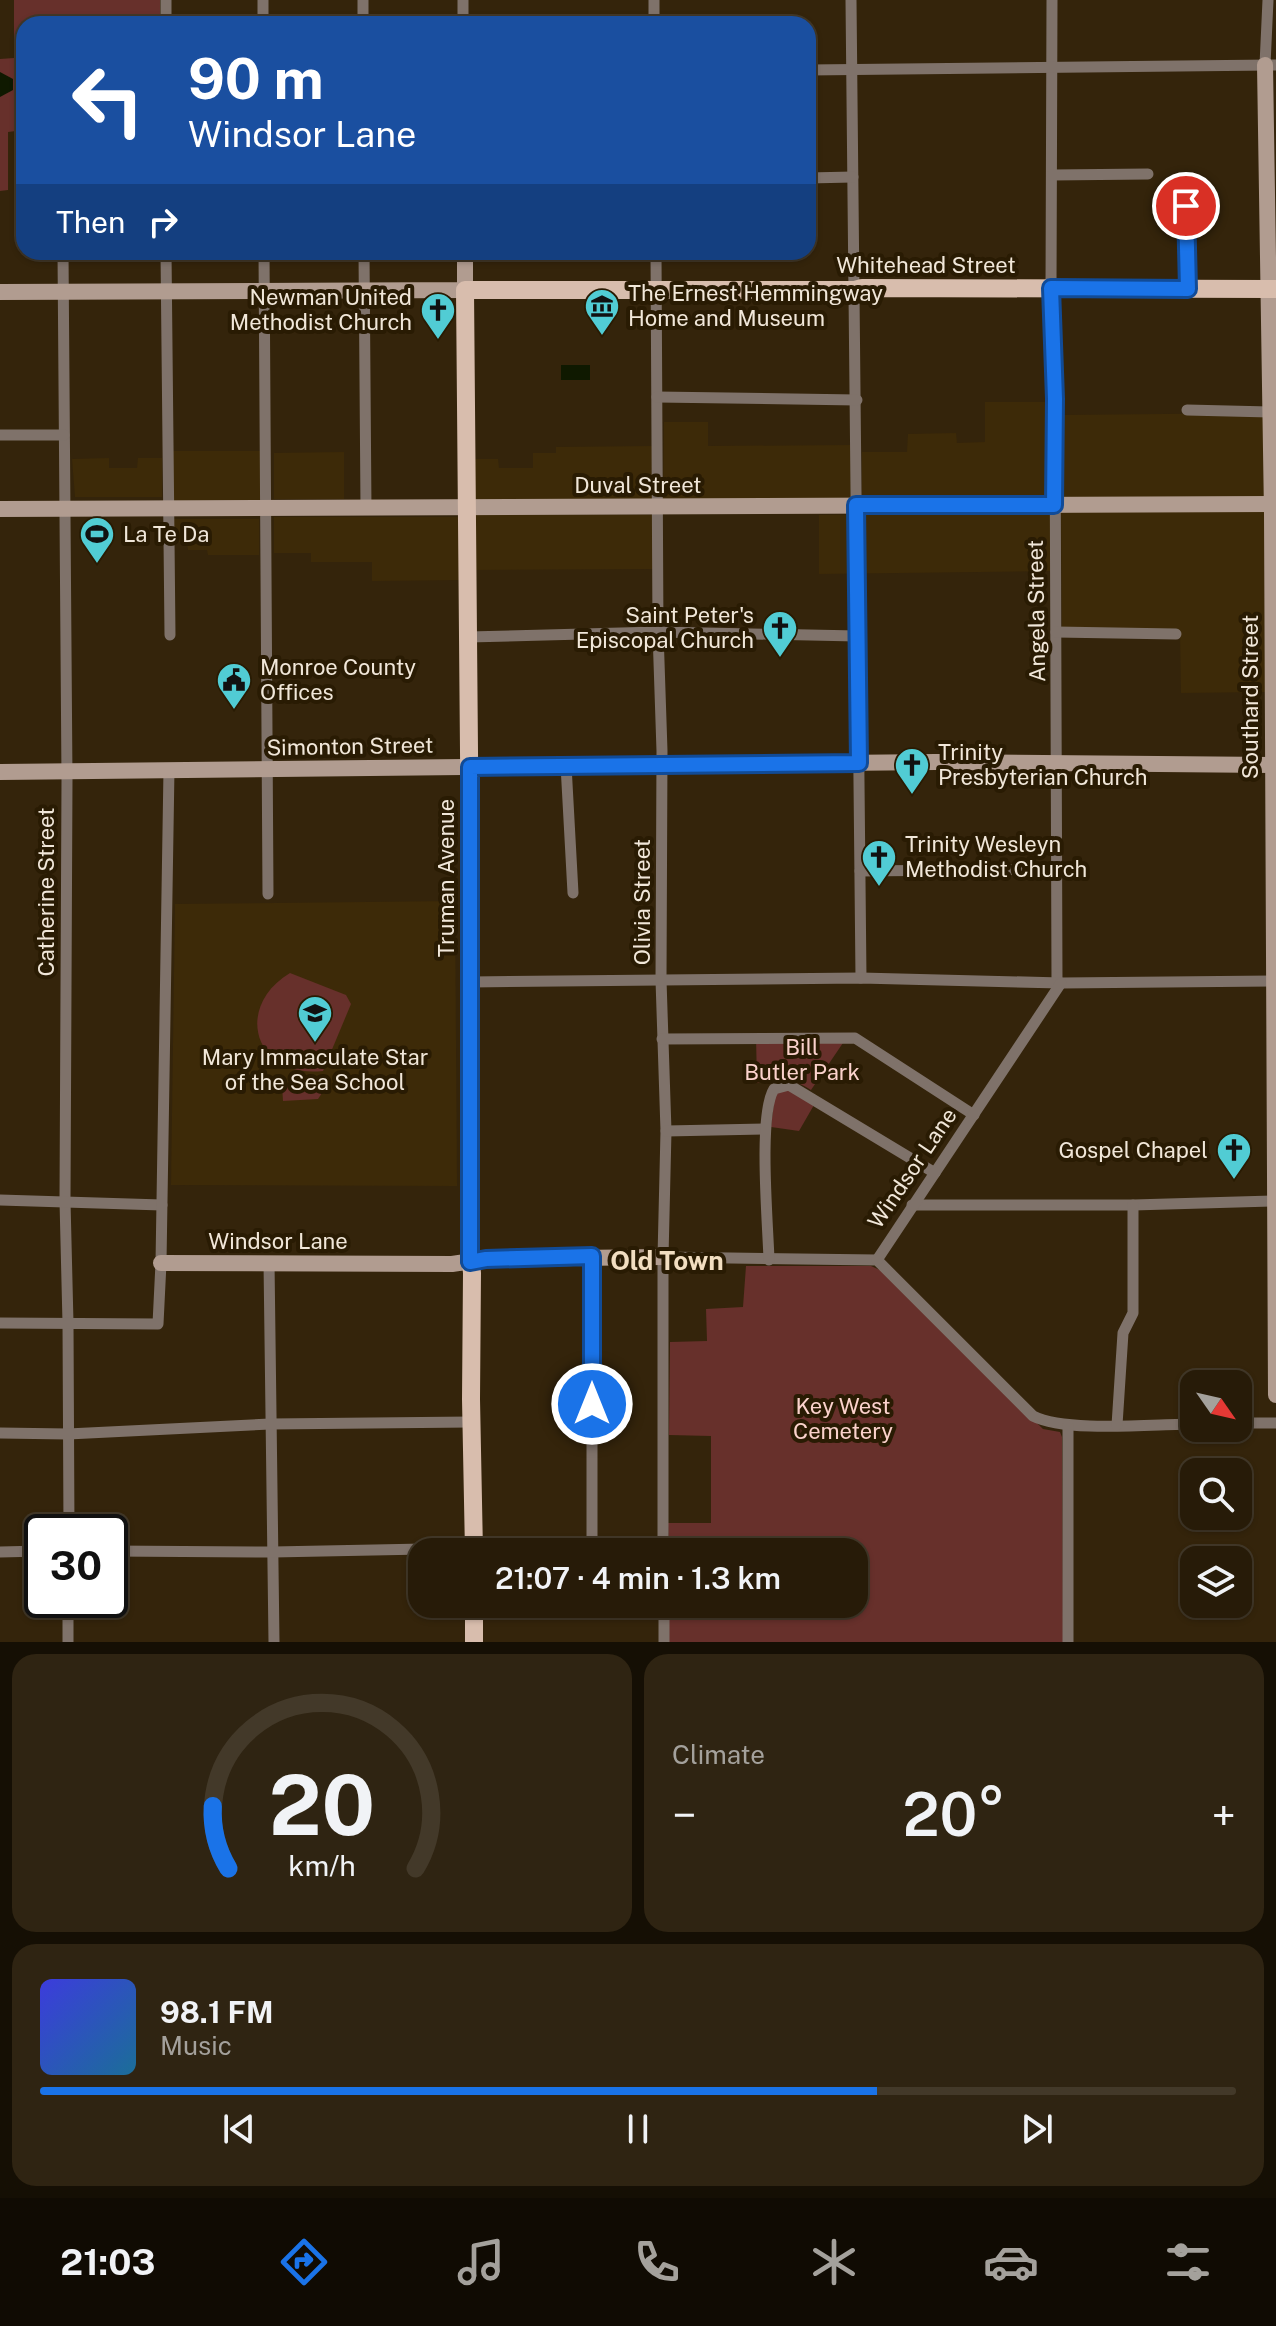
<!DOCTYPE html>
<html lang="en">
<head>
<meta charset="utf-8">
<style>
  :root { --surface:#271b08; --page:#2f2412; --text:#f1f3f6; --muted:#a4a19c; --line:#433929; --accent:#1a73e8 }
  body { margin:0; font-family:"Public Sans",sans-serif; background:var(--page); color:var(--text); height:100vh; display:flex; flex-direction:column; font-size:30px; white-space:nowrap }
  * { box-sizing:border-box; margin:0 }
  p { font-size:26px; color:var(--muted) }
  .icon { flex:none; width:44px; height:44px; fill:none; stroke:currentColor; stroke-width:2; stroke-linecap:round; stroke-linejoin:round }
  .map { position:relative; height:1642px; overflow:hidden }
  .sheet { display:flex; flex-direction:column; gap:12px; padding:12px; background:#150f04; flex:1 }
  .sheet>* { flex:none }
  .banner { position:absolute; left:16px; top:16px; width:800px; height:244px; border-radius:24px; box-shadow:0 2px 6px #0004,0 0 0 2px var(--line); background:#1a4fa0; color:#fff; overflow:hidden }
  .needle { width:52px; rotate:124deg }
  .tools { position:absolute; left:1180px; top:1370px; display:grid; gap:16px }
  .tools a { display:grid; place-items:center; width:72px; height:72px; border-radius:16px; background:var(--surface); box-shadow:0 2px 6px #0004,0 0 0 2px var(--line); font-size:40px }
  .speed { position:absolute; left:24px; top:1514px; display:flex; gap:16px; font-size:40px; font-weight:700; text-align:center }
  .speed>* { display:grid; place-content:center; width:104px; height:104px; border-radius:50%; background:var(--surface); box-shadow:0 2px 6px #0004,0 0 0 2px var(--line); line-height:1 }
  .speed .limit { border:4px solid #111; border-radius:12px; background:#fff; color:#111 }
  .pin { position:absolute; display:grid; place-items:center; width:68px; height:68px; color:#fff; margin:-34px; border:4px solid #fff; border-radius:50%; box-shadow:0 2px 8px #0007 }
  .me { position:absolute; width:88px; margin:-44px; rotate:0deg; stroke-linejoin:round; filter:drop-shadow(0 0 6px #0008) }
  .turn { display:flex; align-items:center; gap:28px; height:168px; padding:0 40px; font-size:36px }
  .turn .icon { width:104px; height:104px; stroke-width:2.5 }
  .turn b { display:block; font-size:56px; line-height:68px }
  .then { display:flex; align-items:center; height:76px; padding:0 40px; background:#0003; gap:16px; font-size:30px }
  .big { font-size:60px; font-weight:600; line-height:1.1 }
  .sheet .card { flex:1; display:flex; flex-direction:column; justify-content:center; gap:12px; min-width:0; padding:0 28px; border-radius:24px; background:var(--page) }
  .sheet .dial { align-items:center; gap:0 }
  .dial svg { height:208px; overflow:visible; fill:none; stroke:var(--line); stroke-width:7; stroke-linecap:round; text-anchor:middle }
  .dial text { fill:var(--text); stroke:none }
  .song { display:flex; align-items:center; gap:24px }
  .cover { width:96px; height:96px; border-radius:12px; background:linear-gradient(135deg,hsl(240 70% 55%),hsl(200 70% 35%)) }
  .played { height:8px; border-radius:4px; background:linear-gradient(90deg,var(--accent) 70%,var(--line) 70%) }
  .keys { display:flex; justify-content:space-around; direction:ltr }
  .heat { display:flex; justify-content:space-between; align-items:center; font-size:44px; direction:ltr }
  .sheet .tiles { flex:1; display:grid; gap:12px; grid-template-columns:1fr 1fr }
  .card:last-child { grid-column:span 2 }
  .trip { position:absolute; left:408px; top:1538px; width:460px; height:80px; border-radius:24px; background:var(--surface); box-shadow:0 2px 6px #0004,0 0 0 2px var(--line); font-weight:600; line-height:80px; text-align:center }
  .dock { display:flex; height:128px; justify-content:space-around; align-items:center; background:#100b03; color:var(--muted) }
  .dock .icon { width:56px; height:56px }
  .dock .active { color:var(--accent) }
  .dock b { font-size:36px; color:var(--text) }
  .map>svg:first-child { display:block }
</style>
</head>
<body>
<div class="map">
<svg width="1276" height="1642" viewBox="0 0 1276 1642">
  <rect width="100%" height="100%" fill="#34240b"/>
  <g fill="#3d2a08">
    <path d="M985,402H1049L1050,500L862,502V452H907L908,434L956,433L957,443L985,442Z"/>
    <path d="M1263,413L1264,497L1063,500L1062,415Z"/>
    <path d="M664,422H708V446L853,445V499L663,500Z"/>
    <path d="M654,446V500L472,501V459H498L499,468H533V453H556V447Z"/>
    <path d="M172,451H262V500L172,501Z"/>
    <path d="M344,452V499H274V453Z"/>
    <path d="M109,458V468H137L138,458H162V497H75L72,459Z"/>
    <path d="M1264,509L1265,692L1181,693L1180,630H1062L1061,512Z"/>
    <path d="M1052,512V571L819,574V515Z"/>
    <path d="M473,515H655V569L473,570Z"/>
    <path d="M274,517H462V580L372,581V562H311V553H274Z"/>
    <path d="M169,519H259V555H208L207,550H188L187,542H170Z"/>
    <path d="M455,901L457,1186L171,1185L175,904Z"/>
  </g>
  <g fill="#67302b">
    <path d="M14,0H160V24H24V130L8,132V190L0,191V59L14,58Z"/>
    <path d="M290,973L346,995L351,1004L323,1071C256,1079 232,1008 290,973Z"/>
    <path d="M756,1036L845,1040L811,1090C792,1079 778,1074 757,1083Z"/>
    <path d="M322,1079V1093L318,1099L283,1101L282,1085Z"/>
    <path d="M787,1089L814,1105L799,1131L771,1127L775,1093Z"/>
    <path d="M746,1266H871L882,1271L1043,1429L1060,1432L1062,1437L1063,1642H669V1604H854V1552H669L668,1523H711V1436L669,1435L670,1342L707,1341L706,1309L743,1307Z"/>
  </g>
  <g fill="#0f1900">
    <path d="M0,72L13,79V90L0,97Z"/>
    <rect x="561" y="365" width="29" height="15"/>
  </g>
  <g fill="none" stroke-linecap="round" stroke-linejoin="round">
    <g stroke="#7f726a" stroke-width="11">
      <path d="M263,0V24"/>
      <path d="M363,0V24"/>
      <path d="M463,0V24"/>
      <path d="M654,0V24"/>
      <path d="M851,0L861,978"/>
      <path d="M1052,0L1051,288L1055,412L1057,981"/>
      <path d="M166,24V0"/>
      <path d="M1265,65L1268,0"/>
      <path d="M808,70L1276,65"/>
      <path d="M1052,175L1148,174"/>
      <path d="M808,178L853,177"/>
      <path d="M1186,206L1188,289"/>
      <path d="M63,252L67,780L65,1201L68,1323L69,1532"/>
      <path d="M166,252L170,635"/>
      <path d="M264,252L268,894"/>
      <path d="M364,252L366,508"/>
      <path d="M656,252L658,632L662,751L661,980L666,1131L663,1257V1552"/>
      <path d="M657,397L857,400"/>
      <path d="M1187,410L1270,412"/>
      <path d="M0,435H64"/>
      <path d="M1056,632L1176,634"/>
      <path d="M468,637L658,632L857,636"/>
      <path d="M566,765L573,893"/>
      <path d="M860,871L1058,869"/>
      <path d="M471,982L861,978L1061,983L1276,981"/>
      <path d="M662,1039L855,1038L974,1115"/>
      <path d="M666,1131L765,1129"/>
      <path d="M0,1200L162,1205"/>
      <path d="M912,1205H1133L1276,1201"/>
      <path d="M592,1256V1552"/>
      <path d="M663,1257L877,1260L1033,1416C1067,1433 1153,1424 1194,1424"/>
      <path d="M769,1260C768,1224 758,1114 774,1089L789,1085L935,1173"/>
      <path d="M877,1260L1061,983"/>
      <path d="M269,1262L274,1642"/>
      <path d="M0,1323L158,1324L161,1263L169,769"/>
      <path d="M1238,1423H1276"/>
      <path d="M1117,1425L1123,1333L1133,1313V1205"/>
      <path d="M0,1433L68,1434L270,1424L471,1422"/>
      <path d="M110,1551L273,1552L474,1548"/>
      <path d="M0,1552L42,1551"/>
      <path d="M664,1604V1642"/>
      <path d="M68,1642V1600"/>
      <path d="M1068,1642V1426"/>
    </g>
    <g stroke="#b19c90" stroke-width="16">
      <path d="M1265,65L1272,514L1276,1395"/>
      <path d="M0,292L465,290V252"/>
      <path d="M0,509L1276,504"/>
      <path d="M0,772L936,762L1276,765"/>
      <path d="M161,1263L452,1264L486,1259L663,1257"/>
    </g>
    <g stroke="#d8bdad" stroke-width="18">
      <path d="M474,1552L471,1399L472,1273L469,1241L471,982L465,290H855L862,288L1276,289"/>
      <path d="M474,1642V1604"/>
    </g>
  </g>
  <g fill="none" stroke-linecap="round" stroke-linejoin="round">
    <g stroke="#114b97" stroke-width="20">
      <path id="route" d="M592,1404V1256L486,1259L470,1262V767L859,763L856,505H1054L1055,399L1051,288L1188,289L1186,206"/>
    </g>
    <use href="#route" stroke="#1a73e8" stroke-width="14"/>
  </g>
  <defs>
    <g id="museum-pin" transform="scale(1.8)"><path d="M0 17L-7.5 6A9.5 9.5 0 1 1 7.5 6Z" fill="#51ccd4" stroke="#291b03"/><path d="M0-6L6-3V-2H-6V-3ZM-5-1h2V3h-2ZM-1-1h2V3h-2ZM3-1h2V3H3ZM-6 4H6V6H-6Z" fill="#111"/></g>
    <g id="church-pin" transform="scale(1.8)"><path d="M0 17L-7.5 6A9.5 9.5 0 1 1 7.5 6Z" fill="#51ccd4" stroke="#291b03"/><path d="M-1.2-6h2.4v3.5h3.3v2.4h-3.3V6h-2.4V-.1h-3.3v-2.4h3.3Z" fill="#111"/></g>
    <g id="stadium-pin" transform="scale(1.8)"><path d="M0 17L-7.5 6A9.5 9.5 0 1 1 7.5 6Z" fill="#51ccd4" stroke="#291b03"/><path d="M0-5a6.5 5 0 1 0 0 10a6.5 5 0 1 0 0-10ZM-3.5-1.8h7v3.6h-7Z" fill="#111"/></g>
    <g id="civic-pin" transform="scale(1.8)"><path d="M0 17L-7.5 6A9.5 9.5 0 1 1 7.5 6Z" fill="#51ccd4" stroke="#291b03"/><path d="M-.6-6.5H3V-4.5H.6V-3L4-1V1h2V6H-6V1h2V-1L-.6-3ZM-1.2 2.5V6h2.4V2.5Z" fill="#111"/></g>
    <g id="school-pin" transform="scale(1.8)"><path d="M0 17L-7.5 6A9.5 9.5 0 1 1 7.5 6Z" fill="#51ccd4" stroke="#291b03"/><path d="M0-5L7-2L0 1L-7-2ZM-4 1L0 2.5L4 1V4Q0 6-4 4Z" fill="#111"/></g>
  </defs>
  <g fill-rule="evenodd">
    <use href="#museum-pin" x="602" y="306"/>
    <use href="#church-pin" x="438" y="310"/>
    <use href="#stadium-pin" x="97" y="534"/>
    <use href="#church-pin" x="780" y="628"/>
    <use href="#civic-pin" x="234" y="680"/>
    <use href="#church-pin" x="912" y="765"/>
    <use href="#church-pin" x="879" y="857"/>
    <use href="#school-pin" x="315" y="1013"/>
    <use href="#church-pin" x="1234" y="1150"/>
  </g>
  <g text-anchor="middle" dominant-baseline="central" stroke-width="8" stroke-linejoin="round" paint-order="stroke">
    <g font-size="22" fill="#f1e7d9" stroke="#291b03">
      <text x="926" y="265">Whitehead Street</text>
      <text x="638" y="485">Duval Street</text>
      <text transform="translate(1036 611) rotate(-91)">Angela Street</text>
      <text transform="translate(1250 697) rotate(-90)">Southard Street</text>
      <text transform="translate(350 746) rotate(-1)">Simonton Street</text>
      <text transform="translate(446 878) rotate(-90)">Truman Avenue</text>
      <text transform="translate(46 892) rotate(-90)">Catherine Street</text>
      <text transform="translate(642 902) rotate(-90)">Olivia Street</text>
      <text transform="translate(912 1168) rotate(-56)">Windsor Lane</text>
      <text x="278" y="1241">Windsor Lane</text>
    </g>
    <g font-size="22" fill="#f1e7d9" stroke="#291b03" text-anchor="start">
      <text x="628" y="293">The Ernest Hemmingway<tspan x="628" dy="25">Home and Museum</tspan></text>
      <text x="412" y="297" text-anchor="end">Newman United<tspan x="412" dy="25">Methodist Church</tspan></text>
      <text x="123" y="534">La Te Da</text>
      <text x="754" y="615" text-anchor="end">Saint Peter's<tspan x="754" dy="25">Episcopal Church</tspan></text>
      <text x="260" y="667">Monroe County<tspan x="260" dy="25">Offices</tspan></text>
      <text x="938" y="752">Trinity<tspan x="938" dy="25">Presbyterian Church</tspan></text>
      <text x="905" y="844">Trinity Wesleyn<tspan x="905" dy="25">Methodist Church</tspan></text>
      <text x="315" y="1057" text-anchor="middle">Mary Immaculate Star<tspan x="315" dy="25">of the Sea School</tspan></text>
      <text x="1208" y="1150" text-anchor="end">Gospel Chapel</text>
    </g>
    <g font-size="22" fill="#fbd2cc" stroke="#291b03">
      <text x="802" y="1047">Bill<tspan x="802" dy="25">Butler Park</tspan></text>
      <text x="843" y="1406">Key West<tspan x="843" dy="25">Cemetery</tspan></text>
    </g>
    <g font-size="26" font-weight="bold" fill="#f2dec1" stroke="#291b03">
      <text x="667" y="1260">Old Town</text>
    </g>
  </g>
</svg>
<div class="tools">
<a><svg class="needle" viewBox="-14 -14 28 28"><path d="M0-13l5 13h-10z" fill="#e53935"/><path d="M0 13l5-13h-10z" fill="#a4a19c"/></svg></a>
<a><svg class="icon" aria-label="search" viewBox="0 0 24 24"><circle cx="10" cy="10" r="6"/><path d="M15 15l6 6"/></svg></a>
<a><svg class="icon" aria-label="layers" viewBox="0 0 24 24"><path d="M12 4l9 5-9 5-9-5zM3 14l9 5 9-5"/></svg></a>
</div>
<div class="speed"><div class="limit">30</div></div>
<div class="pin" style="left:1186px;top:206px;background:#d93025"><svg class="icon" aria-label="arrive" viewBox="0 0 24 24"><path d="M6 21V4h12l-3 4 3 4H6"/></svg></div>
<svg class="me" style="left:592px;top:1404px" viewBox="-20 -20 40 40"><circle r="17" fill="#1a73e8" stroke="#fff" stroke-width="3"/><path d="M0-11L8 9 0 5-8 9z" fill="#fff"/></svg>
<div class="trip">21:07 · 4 min · 1.3 km</div>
<div class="banner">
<div class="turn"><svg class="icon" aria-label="left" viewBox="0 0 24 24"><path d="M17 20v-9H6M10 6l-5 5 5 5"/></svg><div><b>90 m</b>Windsor Lane</div></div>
<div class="then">Then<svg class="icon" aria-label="right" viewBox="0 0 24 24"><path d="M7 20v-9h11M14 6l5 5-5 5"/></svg></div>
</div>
</div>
<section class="sheet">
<div class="tiles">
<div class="card dial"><svg viewBox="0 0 100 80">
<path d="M14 69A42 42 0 1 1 86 69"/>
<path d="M14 69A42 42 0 0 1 8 45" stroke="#1a73e8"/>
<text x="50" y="56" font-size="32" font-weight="700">20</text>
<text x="50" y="72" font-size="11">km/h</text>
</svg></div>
<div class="card"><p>Climate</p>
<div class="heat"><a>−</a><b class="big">20°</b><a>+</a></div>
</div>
<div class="card">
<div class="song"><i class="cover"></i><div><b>98.1 FM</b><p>Music</p></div></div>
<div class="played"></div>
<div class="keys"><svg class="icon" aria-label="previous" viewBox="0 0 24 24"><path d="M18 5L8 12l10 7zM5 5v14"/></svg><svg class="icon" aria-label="pause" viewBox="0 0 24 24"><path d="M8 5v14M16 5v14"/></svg><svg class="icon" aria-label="next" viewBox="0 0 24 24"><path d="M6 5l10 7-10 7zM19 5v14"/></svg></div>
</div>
</div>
</section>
<nav class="dock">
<b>21:03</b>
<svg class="icon active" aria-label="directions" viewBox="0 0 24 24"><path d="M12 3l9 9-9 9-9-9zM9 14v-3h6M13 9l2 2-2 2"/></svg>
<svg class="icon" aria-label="music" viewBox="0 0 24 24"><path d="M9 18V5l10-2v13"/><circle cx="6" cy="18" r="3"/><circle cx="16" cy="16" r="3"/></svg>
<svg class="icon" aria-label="phone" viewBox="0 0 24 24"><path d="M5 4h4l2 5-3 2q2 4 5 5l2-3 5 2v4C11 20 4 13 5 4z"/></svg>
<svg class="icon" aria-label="climate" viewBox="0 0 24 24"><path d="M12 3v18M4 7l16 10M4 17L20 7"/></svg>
<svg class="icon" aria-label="car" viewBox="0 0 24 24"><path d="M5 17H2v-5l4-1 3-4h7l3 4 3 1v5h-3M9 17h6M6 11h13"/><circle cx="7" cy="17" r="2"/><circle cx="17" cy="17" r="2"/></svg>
<svg class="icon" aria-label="filters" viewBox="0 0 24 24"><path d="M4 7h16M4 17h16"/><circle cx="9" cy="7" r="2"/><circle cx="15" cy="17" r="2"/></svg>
</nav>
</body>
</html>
